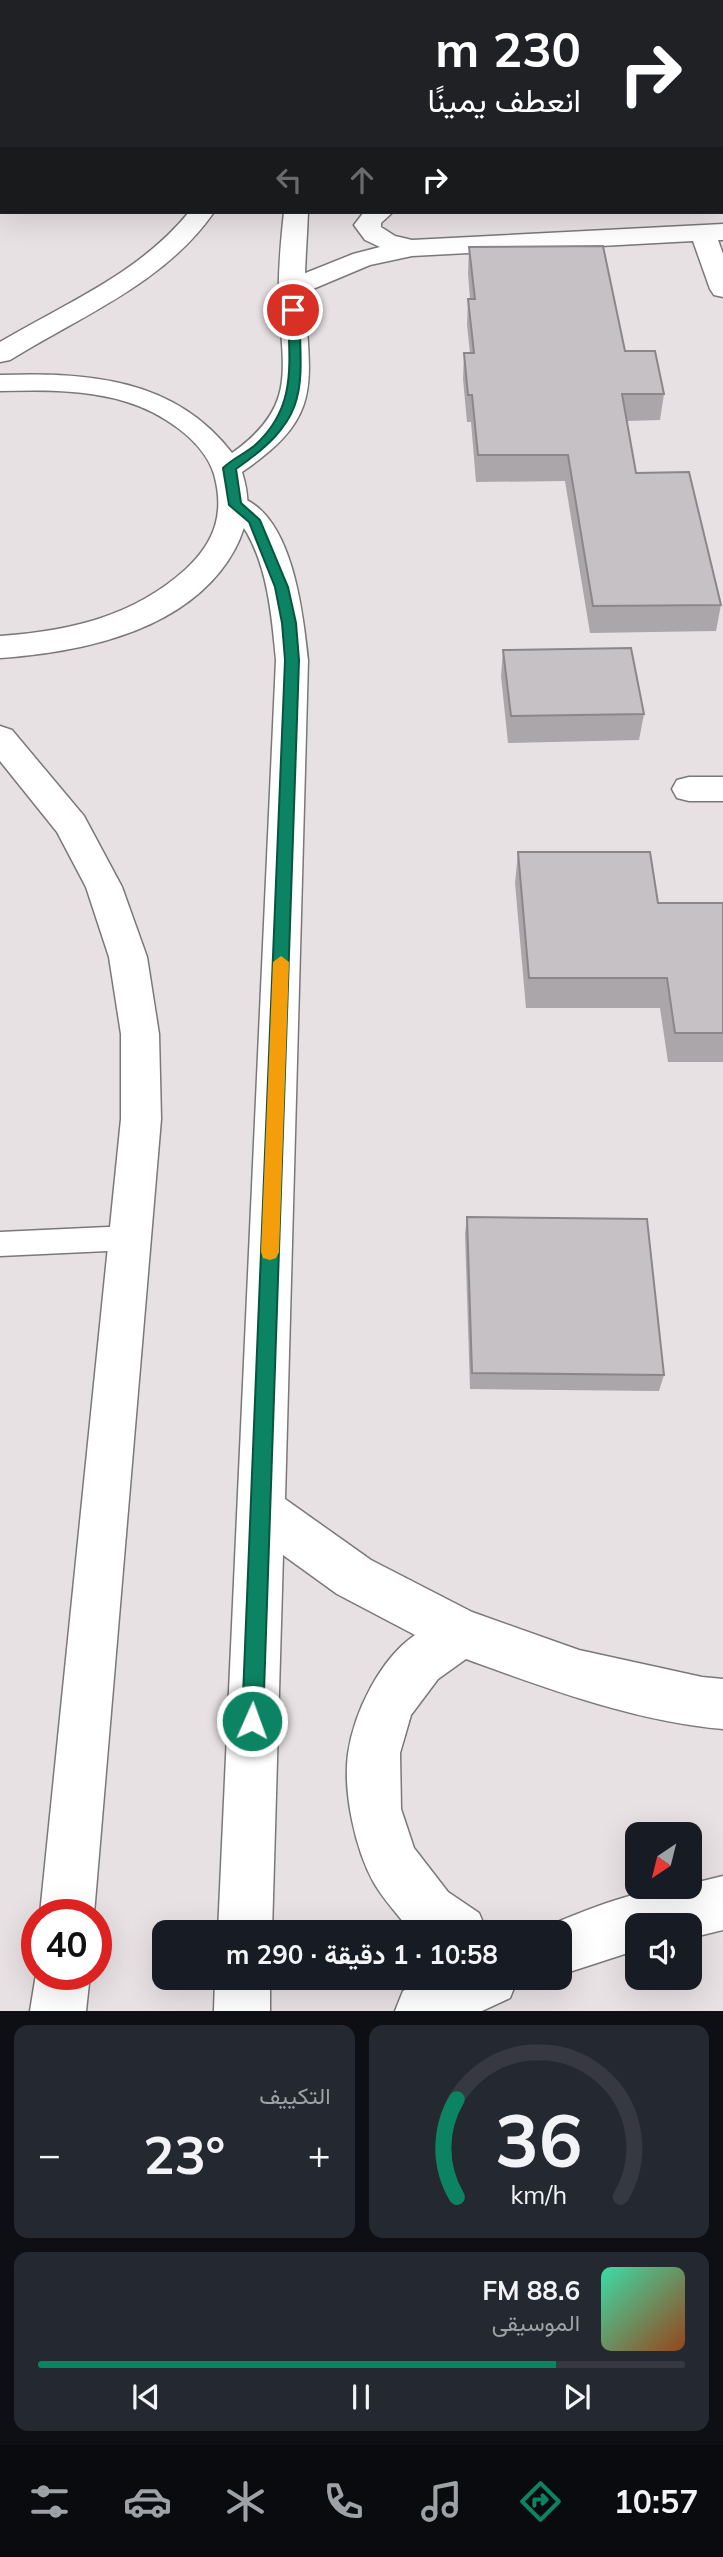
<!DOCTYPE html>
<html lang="ar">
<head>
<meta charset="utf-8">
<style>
  :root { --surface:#171b24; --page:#242831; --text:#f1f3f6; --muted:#9ea1a6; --line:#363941; --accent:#0c8362 }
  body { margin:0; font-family:Mulish,Vazirmatn,sans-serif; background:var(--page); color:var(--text); direction:rtl; height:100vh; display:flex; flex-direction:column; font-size:26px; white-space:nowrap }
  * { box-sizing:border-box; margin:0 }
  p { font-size:23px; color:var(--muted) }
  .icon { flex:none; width:38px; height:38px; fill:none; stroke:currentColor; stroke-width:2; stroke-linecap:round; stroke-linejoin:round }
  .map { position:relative; height:2011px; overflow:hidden; direction:ltr }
  .side { display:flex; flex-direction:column; gap:14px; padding:14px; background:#0d0f14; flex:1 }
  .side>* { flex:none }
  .hud { position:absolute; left:0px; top:0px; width:724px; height:214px; box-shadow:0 7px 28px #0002; direction:rtl; background:#202124; color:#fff; overflow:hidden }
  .needle { width:46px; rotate:215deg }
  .fabs { position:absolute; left:625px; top:1822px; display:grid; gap:14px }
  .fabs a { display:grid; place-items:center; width:77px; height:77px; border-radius:14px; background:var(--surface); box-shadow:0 7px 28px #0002; font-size:35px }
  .speed { position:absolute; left:21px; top:1899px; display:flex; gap:14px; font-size:35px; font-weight:700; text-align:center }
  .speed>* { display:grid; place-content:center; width:91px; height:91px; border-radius:50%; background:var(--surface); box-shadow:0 7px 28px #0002; line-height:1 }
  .speed .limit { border:10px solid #d22; background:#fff; color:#111 }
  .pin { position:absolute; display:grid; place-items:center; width:60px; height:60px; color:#fff; margin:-30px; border:4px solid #fff; border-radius:50%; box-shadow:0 2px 7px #0007 }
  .me { position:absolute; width:77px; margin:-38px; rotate:2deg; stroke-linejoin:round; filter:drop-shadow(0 0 5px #0008) }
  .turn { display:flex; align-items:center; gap:24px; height:147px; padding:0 28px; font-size:32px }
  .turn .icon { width:91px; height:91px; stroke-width:2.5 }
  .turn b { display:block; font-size:49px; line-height:60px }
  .lanes { display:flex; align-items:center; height:66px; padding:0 28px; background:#0003; justify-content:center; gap:35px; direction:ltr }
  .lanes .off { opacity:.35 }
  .big { font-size:52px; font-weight:700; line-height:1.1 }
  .side .tile { flex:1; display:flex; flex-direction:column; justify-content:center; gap:10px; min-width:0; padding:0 24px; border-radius:14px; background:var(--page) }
  .side .dial { align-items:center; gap:0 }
  .dial svg { height:182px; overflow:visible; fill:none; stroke:var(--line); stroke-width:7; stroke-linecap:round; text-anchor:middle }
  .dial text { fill:var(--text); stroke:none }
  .song { display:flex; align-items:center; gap:21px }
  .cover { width:84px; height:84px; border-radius:10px; background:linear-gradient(135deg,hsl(160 70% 55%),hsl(20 70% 35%)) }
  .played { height:7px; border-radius:4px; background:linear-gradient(90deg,var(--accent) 80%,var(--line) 80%) }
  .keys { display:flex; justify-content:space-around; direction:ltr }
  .heat { display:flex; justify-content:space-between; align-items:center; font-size:38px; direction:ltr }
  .side .tiles { flex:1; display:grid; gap:14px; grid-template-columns:1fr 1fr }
  .tile:last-child { grid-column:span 2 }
  .trip { position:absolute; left:152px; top:1920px; width:420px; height:70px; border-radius:14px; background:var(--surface); box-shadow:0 7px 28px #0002; font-weight:700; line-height:70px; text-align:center; direction:rtl }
  .tab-bar { display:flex; height:112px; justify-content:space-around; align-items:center; background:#090b0e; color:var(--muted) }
  .tab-bar .icon { width:49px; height:49px }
  .tab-bar .current { color:var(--accent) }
  .tab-bar b { font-size:32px; color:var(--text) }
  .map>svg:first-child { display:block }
</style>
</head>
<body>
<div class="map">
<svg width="723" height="2011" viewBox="0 0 723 2011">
  <rect width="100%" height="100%" fill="#e7e1e4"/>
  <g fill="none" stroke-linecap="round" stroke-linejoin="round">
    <g stroke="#7c7779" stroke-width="3">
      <path id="lane" d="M129,1226L139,1230L143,1238L139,1246L129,1250L0,1256V1232Z"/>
    </g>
    <g stroke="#7c7779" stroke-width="3">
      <g id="street">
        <path d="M468,0H490V2H469Z"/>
        <rect x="626" y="0" width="22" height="2"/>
        <path d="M364,212H393L381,223V227L395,236L412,240L723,224V240H718L723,254V297L714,295L710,289L693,241L412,256L370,265L301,294L292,296L283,294L279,288L283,282L353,254L380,247L365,240L354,225Z"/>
        <path d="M689,777H723V801H689L677,798L672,789L677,780Z"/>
      </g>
    </g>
    <g stroke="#7c7779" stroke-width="3">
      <g id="secondary">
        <rect x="0" y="51" width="2" height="14"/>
        <path d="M0,89L2,90V104L0,103Z"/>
        <path d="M236,496C292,510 303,612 308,660L285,1499L371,1560L472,1612L579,1650L702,1677L723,1679V1729C634,1721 549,1689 466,1659L438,1679L411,1715L400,1753L401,1809L414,1848L448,1892L479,1913L487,1932L410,1930C398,1915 384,1900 374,1883C355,1849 343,1792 348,1754C354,1712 380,1659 415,1635L337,1594L283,1555L272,1932H218L276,660C272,618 268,570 247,533C241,521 228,516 221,505L225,499Z"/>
        <path d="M0,726L12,730L84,816L122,887L147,957L159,1034L161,1119L94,1914H40L121,1119V1034L109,957L86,887L57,832L0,761Z"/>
        <path d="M723,1876V1930L690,1938V1925H637V1950L560,1975V1932H539L541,1929C583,1911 643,1886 690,1886V1884Z"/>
        <path d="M37,1968V1974H90L86,2011H30Z"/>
        <path d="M215,1978H270V2011H214Z"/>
        <path d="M431,1978H518L510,1998L482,2011H395L403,1991Z"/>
      </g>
    </g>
    <g stroke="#7c7779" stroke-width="3">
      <g id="primary">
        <rect x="225" y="0" width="22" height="2"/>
        <rect x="292" y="0" width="22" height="2"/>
        <path d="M189,212H214C165,283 81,316 10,360L0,362V342C66,303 140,273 189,212Z"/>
        <path d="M284,212H308C307,241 304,270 305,299C310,386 323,417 242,472C251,501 249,522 235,549C191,630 84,652 0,658V636C69,631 133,617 186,569C215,542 225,513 214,474C203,439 160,412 127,402C86,389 42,390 0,391V375C87,372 175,378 232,453C298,406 282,370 279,299C278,270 281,240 284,212Z"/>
      </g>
    </g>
    <use href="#lane" fill="#fff" fill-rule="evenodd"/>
    <use href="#street" fill="#fff" fill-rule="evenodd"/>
    <use href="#secondary" fill="#fff" fill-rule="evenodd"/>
    <use href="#primary" fill="#fff" fill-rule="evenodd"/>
  </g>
  <g fill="#aaa6a9">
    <path d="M469,247L625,351L664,394L660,420L627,421L636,473L721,605L716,631L590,633L565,481L476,482L471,422H467L463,379L464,353H470L467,325L468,299H470L468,273Z"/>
    <path d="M503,650L644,714L639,740L508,743L501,676Z"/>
    <path d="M518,852L658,903H723V1062H668L660,1008H526L515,883Z"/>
    <path d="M467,1217L664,1375L659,1391L470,1389L465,1234Z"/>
  </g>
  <g fill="#c6c1c4" stroke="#8b8789" stroke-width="2">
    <path d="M603,246L625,351H655L664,394H622L636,473L689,472L721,605L593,606L568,455H478L472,395H468L464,353H474L468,299H475L469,247Z"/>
    <path d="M631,648L644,714L511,716L503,650Z"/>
    <path d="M518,852H650L658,903H723V1033H675L667,978H529Z"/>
    <path d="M467,1217L647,1219L664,1375L472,1373Z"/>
  </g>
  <path fill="#0c8362" stroke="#085540" stroke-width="2" d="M293,307L299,310C302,393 309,418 236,469L241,503L260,520L288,587L296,623L299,660L263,1721L260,1728L252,1731L245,1728L242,1721L285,660L282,623L275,587L249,522L229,505L223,468C232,459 244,454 254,446C298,407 289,363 288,310Z"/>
  <path fill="#f59e0b" d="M281,956L289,962L279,1252L276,1258L270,1260L263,1258L261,1252L273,962Z"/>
</svg>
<div class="fabs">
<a><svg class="needle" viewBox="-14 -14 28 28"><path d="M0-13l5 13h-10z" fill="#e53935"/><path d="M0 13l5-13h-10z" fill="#9ea1a6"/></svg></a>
<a><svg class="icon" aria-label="sound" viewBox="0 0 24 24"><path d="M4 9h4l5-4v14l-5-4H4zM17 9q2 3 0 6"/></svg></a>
</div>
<div class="speed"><div class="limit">40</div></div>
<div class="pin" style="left:293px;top:310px;background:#d93025"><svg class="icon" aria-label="arrive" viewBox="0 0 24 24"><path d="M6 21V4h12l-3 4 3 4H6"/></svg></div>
<svg class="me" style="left:252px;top:1721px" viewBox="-20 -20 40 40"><circle r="17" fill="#0c8362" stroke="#fff" stroke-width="3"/><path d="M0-11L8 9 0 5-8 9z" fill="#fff"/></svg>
<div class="trip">10:58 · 1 دقيقة · 290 m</div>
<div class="hud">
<div class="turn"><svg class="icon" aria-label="right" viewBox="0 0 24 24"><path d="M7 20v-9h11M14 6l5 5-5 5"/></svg><div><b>230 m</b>انعطف يمينًا</div></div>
<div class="lanes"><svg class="icon off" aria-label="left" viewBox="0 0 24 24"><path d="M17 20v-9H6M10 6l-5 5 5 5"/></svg><svg class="icon off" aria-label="ahead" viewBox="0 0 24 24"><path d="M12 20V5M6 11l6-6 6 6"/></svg><svg class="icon" aria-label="right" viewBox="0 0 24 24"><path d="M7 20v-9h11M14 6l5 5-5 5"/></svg></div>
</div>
</div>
<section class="side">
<div class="tiles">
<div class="tile dial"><svg viewBox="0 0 100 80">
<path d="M14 69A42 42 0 1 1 86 69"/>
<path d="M14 69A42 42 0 0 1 14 26" stroke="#0c8362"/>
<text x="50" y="56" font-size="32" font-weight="700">36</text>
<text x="50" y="72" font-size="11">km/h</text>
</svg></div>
<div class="tile"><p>التكييف</p>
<div class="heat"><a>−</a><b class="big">23°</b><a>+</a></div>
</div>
<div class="tile">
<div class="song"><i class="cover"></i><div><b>88.6 FM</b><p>الموسيقى</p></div></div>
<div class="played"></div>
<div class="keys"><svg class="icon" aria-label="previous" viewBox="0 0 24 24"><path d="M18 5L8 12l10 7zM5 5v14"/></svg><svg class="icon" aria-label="pause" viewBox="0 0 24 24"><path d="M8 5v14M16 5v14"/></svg><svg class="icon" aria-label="next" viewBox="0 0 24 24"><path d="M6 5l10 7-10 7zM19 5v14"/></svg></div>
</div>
</div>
</section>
<nav class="tab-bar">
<b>10:57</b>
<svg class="icon current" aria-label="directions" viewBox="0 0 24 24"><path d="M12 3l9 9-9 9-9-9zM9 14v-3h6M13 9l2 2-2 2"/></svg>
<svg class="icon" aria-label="music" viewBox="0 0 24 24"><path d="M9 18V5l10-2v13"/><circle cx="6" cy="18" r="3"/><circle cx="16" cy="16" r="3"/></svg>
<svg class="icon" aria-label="phone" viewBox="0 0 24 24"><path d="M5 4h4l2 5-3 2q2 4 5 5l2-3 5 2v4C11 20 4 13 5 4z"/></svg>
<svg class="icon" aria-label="climate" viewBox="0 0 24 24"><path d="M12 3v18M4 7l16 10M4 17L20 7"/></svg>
<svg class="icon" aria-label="car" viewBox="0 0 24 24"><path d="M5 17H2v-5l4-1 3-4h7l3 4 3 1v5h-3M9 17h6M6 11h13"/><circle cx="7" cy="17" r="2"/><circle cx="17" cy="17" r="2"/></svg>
<svg class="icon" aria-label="filters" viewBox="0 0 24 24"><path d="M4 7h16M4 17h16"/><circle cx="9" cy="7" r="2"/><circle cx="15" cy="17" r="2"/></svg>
</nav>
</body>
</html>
